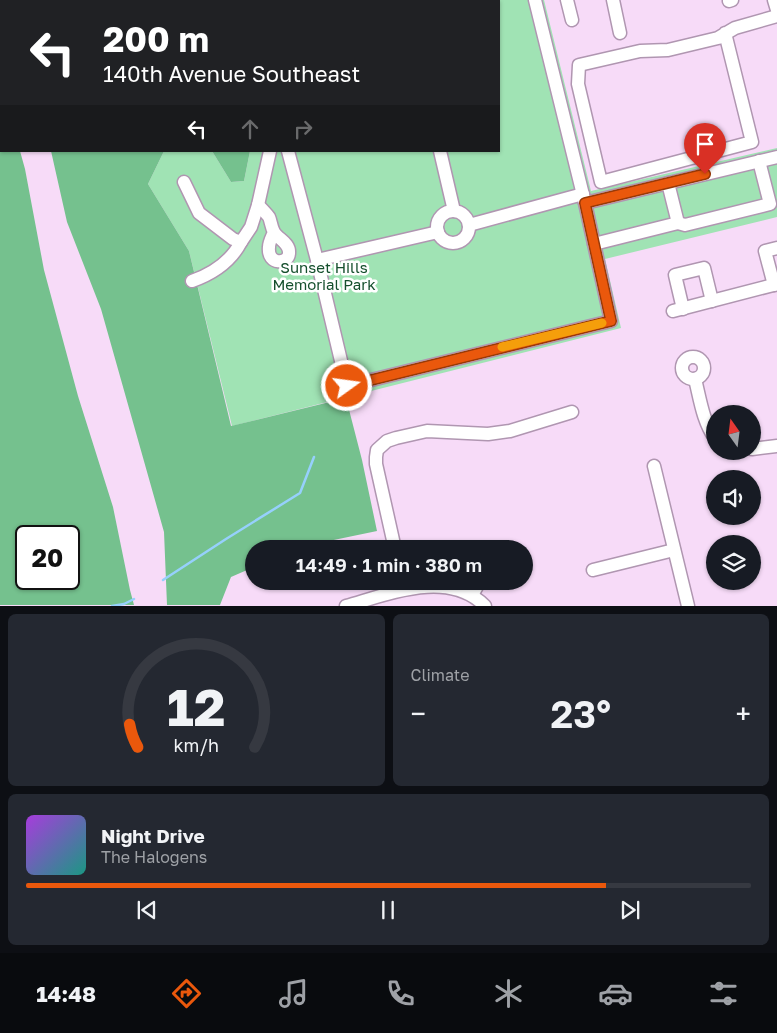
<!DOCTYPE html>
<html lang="en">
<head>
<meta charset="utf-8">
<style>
  :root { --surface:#171b24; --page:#242831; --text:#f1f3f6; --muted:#9ea1a6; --line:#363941; --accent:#ea580c }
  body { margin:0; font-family:"Golos Text",sans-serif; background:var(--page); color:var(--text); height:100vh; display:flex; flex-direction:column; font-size:19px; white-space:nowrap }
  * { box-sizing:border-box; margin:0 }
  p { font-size:16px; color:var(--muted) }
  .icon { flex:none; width:28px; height:28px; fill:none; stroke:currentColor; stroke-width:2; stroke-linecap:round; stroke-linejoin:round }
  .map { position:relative; height:606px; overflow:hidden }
  .sheet { display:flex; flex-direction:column; gap:8px; padding:8px; background:#0d0f14; flex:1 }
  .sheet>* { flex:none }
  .banner { position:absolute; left:0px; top:0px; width:500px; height:152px; box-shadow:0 1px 4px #0004; background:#202124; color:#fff; overflow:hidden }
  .needle { width:32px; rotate:346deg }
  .buttons { position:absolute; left:706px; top:405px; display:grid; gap:10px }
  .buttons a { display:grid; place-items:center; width:55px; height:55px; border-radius:50%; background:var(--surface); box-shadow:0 1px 4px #0004; font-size:25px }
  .speed { position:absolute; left:15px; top:525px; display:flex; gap:10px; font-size:25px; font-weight:700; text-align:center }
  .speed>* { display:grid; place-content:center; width:65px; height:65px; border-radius:50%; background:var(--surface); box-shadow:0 1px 4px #0004; line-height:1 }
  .speed .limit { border:2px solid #111; border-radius:8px; background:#fff; color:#111 }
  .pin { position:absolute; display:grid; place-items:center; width:42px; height:42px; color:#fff; margin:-51px -21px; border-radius:50% 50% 50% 0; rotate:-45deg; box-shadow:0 0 5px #0007 }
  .pin .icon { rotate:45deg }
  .me { position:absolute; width:55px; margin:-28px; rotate:76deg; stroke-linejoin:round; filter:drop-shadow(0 0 4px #0008) }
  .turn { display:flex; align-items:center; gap:18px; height:105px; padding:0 20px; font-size:22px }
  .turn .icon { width:65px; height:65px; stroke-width:2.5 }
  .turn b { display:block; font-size:35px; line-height:42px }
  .lanes { display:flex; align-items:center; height:48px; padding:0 20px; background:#0003; justify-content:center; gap:25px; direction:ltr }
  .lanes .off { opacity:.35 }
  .big { font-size:38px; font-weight:600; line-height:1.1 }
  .sheet .tile { flex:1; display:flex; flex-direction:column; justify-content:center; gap:8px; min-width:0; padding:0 18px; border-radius:8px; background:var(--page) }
  .sheet .dial { align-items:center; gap:0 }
  .dial svg { height:130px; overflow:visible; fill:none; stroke:var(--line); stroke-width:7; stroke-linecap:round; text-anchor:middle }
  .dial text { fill:var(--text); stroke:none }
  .song { display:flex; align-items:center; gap:15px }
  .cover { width:60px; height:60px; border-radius:8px; background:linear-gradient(135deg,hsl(280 70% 55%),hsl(170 70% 35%)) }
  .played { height:5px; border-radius:2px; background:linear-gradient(90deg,var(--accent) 80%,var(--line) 80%) }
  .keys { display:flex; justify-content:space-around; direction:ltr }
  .heat { display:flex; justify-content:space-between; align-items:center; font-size:28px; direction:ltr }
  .sheet .tiles { flex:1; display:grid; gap:8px; grid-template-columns:1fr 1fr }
  .tile:last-child { grid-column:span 2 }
  .trip { position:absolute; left:245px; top:540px; width:288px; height:50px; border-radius:25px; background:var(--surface); box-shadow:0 1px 4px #0004; font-weight:600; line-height:50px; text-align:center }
  .tab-bar { display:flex; height:80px; justify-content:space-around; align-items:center; background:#090b0e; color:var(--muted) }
  .tab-bar .icon { width:35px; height:35px }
  .tab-bar .current { color:var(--accent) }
  .tab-bar b { font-size:22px; color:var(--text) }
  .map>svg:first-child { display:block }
</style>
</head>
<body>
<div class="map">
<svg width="777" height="606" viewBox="0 0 777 606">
  <rect width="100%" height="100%" fill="#f7dbf8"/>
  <g fill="#a0e3b4">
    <path d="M125,0H207V1H126Z"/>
    <path d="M235,0H544L591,191L777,148V217L605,259L621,328L232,426L189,251L148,184L164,151H212L231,182L244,181L250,151H499V1H235Z"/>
  </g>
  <g fill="#75c18e" fill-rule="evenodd">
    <path d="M18,0H125L126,1H18Z"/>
    <path d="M0,81L1,85V151H20L25,169L44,270L78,396L113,507L130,590L134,605H0ZM69,536V579H26V536Z"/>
    <path d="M51,151H164L148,184L189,251L231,426L346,398L362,460L377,531L300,547L296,549H254V567L231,577L220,605H167L164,532L101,309L67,222Z"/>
    <path d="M212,151H250L244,181L231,182Z"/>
  </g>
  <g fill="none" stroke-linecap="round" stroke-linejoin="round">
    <g stroke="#96d0fc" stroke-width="2.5">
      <path d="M163,580L226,539L300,493L314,457"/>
      <path d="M112,606L124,604L134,599"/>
    </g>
    <g stroke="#b096b1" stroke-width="15">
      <g id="minor">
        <path d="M253,0L254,1"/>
        <path d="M395,0V1"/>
        <path d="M567,0L572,20"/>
        <path d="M613,0L620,33"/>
        <path d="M774,0L777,10"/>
        <path d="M729,1L732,0"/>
        <path d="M725,33L752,142L601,182L578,84L579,65L640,51L668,50L718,38L735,28L777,16"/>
        <path d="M288,151L317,260"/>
        <path d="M440,151L454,211"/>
        <path d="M184,182L199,213L233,239L241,242L251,227L258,205L270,151"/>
        <path d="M585,203L777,157"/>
        <path d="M258,205C262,209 266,213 269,217C271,221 271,227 274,232C278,239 290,243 289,253C289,264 267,266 269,247C269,242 272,237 274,232"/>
        <circle cx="453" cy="227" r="16"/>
        <path d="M678,223L685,225L770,204L759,161"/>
        <path d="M469,225L583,194"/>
        <path d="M438,232L317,260L347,386L611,321L585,203L535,0"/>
        <path d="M594,244L678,223L668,183"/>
        <path d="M192,281C212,274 231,261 241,242"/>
        <path d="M774,285L765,251L777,248"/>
        <path d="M683,309L675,275L704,268L712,301"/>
        <path d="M673,311L777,284"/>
        <circle cx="693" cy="368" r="11"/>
        <path d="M695,379C700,399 703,422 715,438"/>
        <path d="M752,449L777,446"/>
        <path d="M654,466L688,606"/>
        <path d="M395,549L376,464V457L377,450L387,441L396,438L427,431L488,434L510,431L572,412"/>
        <path d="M593,570L674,550"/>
        <path d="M472,595L480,581"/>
        <path d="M346,606C389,594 448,569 485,606"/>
      </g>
    </g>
    <use href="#minor" stroke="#fff" stroke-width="12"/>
  </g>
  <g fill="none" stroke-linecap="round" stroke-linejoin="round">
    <g stroke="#983908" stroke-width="12">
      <path id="route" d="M347,386L611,321L585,203L705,174"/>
    </g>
    <use href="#route" stroke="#ea580c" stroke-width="9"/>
    <path stroke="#f59e0b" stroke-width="9" d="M502,347L602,323"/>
  </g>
  <g text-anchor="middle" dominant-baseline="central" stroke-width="5" stroke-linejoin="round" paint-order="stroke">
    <g font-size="15" fill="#154f2d" stroke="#fff">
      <text x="324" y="267">Sunset Hills<tspan x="324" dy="17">Memorial Park</tspan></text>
    </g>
  </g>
</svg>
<div class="buttons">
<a><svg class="needle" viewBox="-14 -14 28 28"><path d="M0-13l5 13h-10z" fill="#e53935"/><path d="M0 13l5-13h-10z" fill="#9ea1a6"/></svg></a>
<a><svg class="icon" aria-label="sound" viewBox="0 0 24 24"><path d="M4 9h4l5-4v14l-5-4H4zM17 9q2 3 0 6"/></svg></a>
<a><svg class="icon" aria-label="layers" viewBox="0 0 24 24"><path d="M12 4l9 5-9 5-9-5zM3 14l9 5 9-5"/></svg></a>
</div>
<div class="speed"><div class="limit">20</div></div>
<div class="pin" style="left:705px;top:174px;background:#d93025"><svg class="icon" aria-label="arrive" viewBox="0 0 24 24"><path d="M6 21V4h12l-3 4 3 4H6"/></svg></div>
<svg class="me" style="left:347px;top:386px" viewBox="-20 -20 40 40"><circle r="17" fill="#ea580c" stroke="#fff" stroke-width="3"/><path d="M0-11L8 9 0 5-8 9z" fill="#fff"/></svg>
<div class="trip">14:49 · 1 min · 380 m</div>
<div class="banner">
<div class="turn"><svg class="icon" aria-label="left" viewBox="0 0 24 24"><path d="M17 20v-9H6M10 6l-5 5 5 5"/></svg><div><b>200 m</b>140th Avenue Southeast</div></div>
<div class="lanes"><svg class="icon" aria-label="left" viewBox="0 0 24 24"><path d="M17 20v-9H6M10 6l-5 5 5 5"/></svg><svg class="icon off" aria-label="ahead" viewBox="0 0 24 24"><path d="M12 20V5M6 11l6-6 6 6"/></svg><svg class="icon off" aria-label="right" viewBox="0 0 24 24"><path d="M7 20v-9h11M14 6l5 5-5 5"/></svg></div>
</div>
</div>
<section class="sheet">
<div class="tiles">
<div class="tile dial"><svg viewBox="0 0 100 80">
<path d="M14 69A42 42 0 1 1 86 69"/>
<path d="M14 69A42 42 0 0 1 9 55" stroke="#ea580c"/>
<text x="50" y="56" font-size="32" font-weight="700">12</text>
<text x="50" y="72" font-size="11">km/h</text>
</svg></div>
<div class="tile"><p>Climate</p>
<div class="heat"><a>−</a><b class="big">23°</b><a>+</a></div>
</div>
<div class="tile">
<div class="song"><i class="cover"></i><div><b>Night Drive</b><p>The Halogens</p></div></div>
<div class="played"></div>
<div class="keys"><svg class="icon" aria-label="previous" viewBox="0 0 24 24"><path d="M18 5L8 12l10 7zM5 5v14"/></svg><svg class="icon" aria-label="pause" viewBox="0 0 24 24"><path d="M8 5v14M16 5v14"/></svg><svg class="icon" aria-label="next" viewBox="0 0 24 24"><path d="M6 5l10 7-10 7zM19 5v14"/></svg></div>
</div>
</div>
</section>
<nav class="tab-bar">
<b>14:48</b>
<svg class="icon current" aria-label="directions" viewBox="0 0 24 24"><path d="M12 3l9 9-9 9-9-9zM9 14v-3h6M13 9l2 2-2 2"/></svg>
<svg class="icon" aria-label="music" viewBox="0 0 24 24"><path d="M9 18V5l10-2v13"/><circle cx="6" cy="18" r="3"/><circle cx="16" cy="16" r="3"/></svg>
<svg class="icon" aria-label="phone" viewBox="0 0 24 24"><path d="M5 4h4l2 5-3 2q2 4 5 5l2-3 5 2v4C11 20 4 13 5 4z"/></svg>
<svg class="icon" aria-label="climate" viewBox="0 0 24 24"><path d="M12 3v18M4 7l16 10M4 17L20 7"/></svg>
<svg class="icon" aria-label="car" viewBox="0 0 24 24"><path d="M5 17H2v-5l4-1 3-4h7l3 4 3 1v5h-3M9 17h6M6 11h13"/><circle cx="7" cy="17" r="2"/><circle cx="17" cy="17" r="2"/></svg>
<svg class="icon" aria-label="filters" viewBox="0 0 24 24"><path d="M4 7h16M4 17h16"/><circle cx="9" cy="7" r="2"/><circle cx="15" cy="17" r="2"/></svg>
</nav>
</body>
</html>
